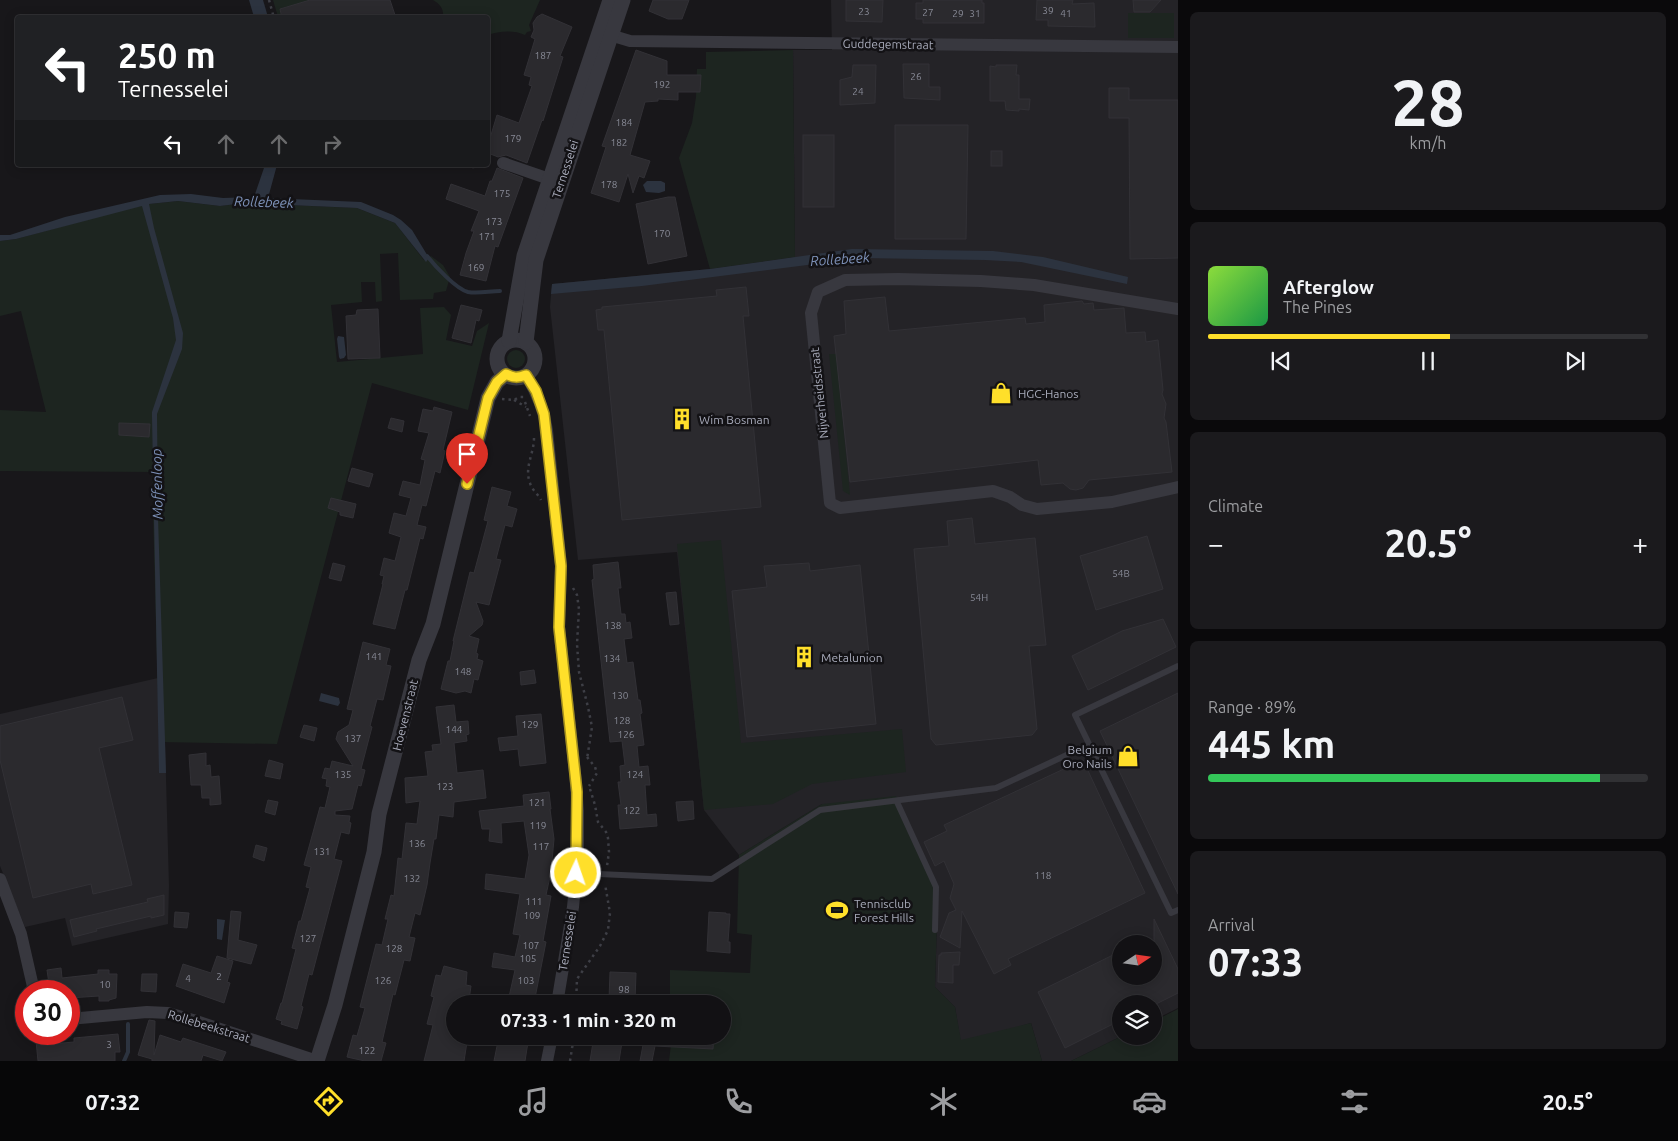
<!DOCTYPE html>
<html lang="en">
<head>
<meta charset="utf-8">
<style>
  :root { --surface:#121114; --page:#1b1a1d; --text:#f1f3f6; --muted:#9c9da0; --line:#313134; --accent:#ffdf2a }
  body { margin:0; font-family:Ubuntu,sans-serif; background:var(--page); color:var(--text); height:100vh; display:flex; flex-direction:column; font-size:19px; white-space:nowrap }
  * { box-sizing:border-box; margin:0 }
  p { font-size:16px; color:var(--muted) }
  .icon { flex:none; width:28px; height:28px; fill:none; stroke:currentColor; stroke-width:2; stroke-linecap:round; stroke-linejoin:round }
  .map { position:relative; flex:1; overflow:hidden }
  .side { display:flex; flex-direction:column; gap:12px; padding:12px; background:#0a090b; width:500px }
  .side>* { flex:none }
  .hud { position:absolute; left:15px; top:15px; width:475px; height:152px; border-radius:5px; box-shadow:0 2px 12px #0003,0 0 0 1px var(--line); background:#202124; color:#fff; overflow:hidden }
  .needle { width:32px; rotate:77deg }
  .tools { position:absolute; left:1112px; top:935px; display:grid; gap:10px }
  .tools a { display:grid; place-items:center; width:50px; height:50px; border-radius:50%; background:var(--surface); box-shadow:0 2px 12px #0003,0 0 0 1px var(--line); font-size:25px }
  .speed { position:absolute; left:15px; top:980px; display:flex; gap:10px; font-size:25px; font-weight:700; text-align:center }
  .speed>* { display:grid; place-content:center; width:65px; height:65px; border-radius:50%; background:var(--surface); box-shadow:0 2px 12px #0003,0 0 0 1px var(--line); line-height:1 }
  .speed .limit { border:8px solid #d22; background:#fff; color:#111 }
  .pin { position:absolute; display:grid; place-items:center; width:42px; height:42px; color:#fff; margin:-51px -21px; border-radius:50% 50% 50% 0; rotate:-45deg; box-shadow:0 0 5px #0007 }
  .pin .icon { rotate:45deg }
  .me { position:absolute; width:55px; margin:-28px; rotate:3deg; stroke-linejoin:round; filter:drop-shadow(0 0 4px #0008) }
  .turn { display:flex; align-items:center; gap:18px; height:105px; padding:0 20px; font-size:22px }
  .turn .icon { width:65px; height:65px; stroke-width:2.5 }
  .turn b { display:block; font-size:35px; line-height:42px }
  .lanes { display:flex; align-items:center; height:48px; padding:0 20px; background:#0003; justify-content:center; gap:25px; direction:ltr }
  .lanes .off { opacity:.35 }
  .big { font-size:38px; font-weight:600; line-height:1.1 }
  .side .tile { flex:1; display:flex; flex-direction:column; justify-content:center; gap:8px; min-width:0; padding:0 18px; border-radius:8px; background:var(--page) }
  .side .dial { align-items:center; gap:0 }
  .dial b { font-size:65px; line-height:1 }
  .song { display:flex; align-items:center; gap:15px }
  .cover { width:60px; height:60px; border-radius:8px; background:linear-gradient(135deg,hsl(90 70% 55%),hsl(140 70% 35%)) }
  .played { height:5px; border-radius:2px; background:linear-gradient(90deg,var(--accent) 55%,var(--line) 55%) }
  .keys { display:flex; justify-content:space-around; direction:ltr }
  .heat { display:flex; justify-content:space-between; align-items:center; font-size:28px; direction:ltr }
  .charge { height:8px; border-radius:4px; background:linear-gradient(90deg,#34c759 89%,var(--line) 0) }
  .trip { position:absolute; left:446px; top:995px; width:285px; height:50px; border-radius:25px; background:var(--surface); box-shadow:0 2px 12px #0003,0 0 0 1px var(--line); font-weight:600; line-height:50px; text-align:center }
  .tabs { display:flex; height:80px; justify-content:space-around; align-items:center; background:#070708; color:var(--muted) }
  .tabs .icon { width:35px; height:35px }
  .tabs .current { color:var(--accent) }
  .tabs b { font-size:22px; color:var(--text) }
  main { display:flex; flex:1; min-height:0 }
  .map>svg:first-child { display:block }
</style>
</head>
<body>
<main>
<div class="map">
<svg width="1178" height="1061" viewBox="0 0 1178 1061">
  <rect width="100%" height="100%" fill="#18171a"/>
  <g fill="#242327" fill-rule="evenodd">
    <path d="M831,0H1178V1008L1154,1020V1004H1121L1122,1036L1071,1061H1042L1031,1023L961,1044L955,1007L935,987L938,888L822,804L739,855L704,810L677,552L578,560L550,307L552,284L710,269L795,257L793,50H832ZM1121,944H1154V976H1121Z"/>
    <path d="M158,678L159,742H165L169,886L168,924L72,946L65,918L25,927L0,866V714Z"/>
  </g>
  <g fill="#1d2520">
    <path d="M273,0H310L280,9L282,18L278,17Z"/>
    <path d="M433,0H540L529,25L531,31L527,32L525,35C514,30 499,31 488,35V18L443,17C444,9 440,4 433,0Z"/>
    <rect x="1128" y="13" width="46" height="25"/>
    <path d="M793,50L795,257L710,269L679,158L692,123L696,97L697,69H706V52Z"/>
    <path d="M178,201L220,206L245,203L357,208L395,223L424,260L431,256L443,265L450,277L446,291L434,293L433,299L400,300L398,253L380,254L382,301L376,302L375,282H361L362,302L331,305L337,362L423,354L420,308L444,307L451,315L446,340L472,346L477,331L489,323L468,410L372,383L277,744L159,742L152,472L0,471V410L46,412L21,311L0,316V241L16,239L119,211L149,204Z"/>
    <circle cx="516" cy="359" r="9"/>
    <path d="M829,354H836L850,495L843,491Z"/>
    <path d="M721,540L741,743L902,729L906,772L812,784L773,804L704,810L677,544Z"/>
    <path d="M896,796L938,888L935,987L955,1007L961,1040L1031,1023L1042,1061H669L672,1036H722V1004H670V970L750,973L752,935L737,933L739,855L822,804Z"/>
    <path d="M1178,1009V1061H1071L1122,1036H1154V1021Z"/>
  </g>
  <g fill="#2c333f">
    <path d="M249,0H263L268,17H254Z"/>
    <path d="M265,165H277L268,198L361,202L393,215L401,220L412,230L429,258L426,262L395,223L357,208L245,203L220,206L178,201L149,204L154,228L183,333L182,349L157,414L158,517L166,773H159L152,417V412L176,340L173,318L142,206L16,239L0,241V235H10L65,217L160,195L191,194L223,198L254,197Z"/>
    <path d="M647,181H661L665,183V191L659,193L646,192L643,185Z"/>
    <path d="M852,249L993,251L1043,257L1128,277L1127,284L1021,262L985,260L862,258L642,286L551,294L552,284L710,269Z"/>
    <path d="M338,336L344,337L346,355L344,358L340,359L339,357L337,339Z"/>
    <path d="M321,693L339,698L340,703L338,706L319,701Z"/>
    <path d="M217,919L225,920L222,940L217,939Z"/>
  </g>
  <g fill="none" stroke-linecap="round" stroke-linejoin="round">
    <g stroke="#2c333f" stroke-width="4">
      <path d="M427,256C435,266 456,289 468,292C478,294 490,291 500,291"/>
      <path d="M124,1061L128,1052V1024"/>
    </g>
  </g>
  <g fill="#2b2a2e" stroke="#323136">
    <path d="M310,0H390L396,18H282L280,9Z"/>
    <path d="M653,0H689L682,19H668L649,11Z"/>
    <path d="M846,0H883L882,22L846,21Z"/>
    <path d="M923,0H982V3H984V23H923V19H916V3H923Z"/>
    <path d="M1037,0H1073L1072,4L1094,3L1095,27L1048,26V20H1036Z"/>
    <path d="M1133,0H1161L1150,12H1134Z"/>
    <path d="M542,14L572,27L560,56L563,57L543,121L542,120L527,163L506,155L498,157L488,153V145L497,115L519,123L532,86L529,85L531,77L524,75L535,39L531,37L534,30L533,23L537,17Z"/>
    <path d="M636,50L667,61V75H701L700,92H678V100L658,99V101L645,102L630,155L650,161L644,178L639,176L633,193L628,174L619,202L591,193L606,147L602,146Z"/>
    <path d="M903,64H929V87H940V100L904,98Z"/>
    <path d="M853,65H876L875,103L840,105V80L852,77Z"/>
    <path d="M996,65H1017L1016,75H1019V99H1030L1029,110L1019,109V111L1006,110L1005,101H990V66L996,67Z"/>
    <path d="M1109,88H1129V100H1178V258L1130,259L1129,118H1109Z"/>
    <path d="M895,125H968L966,239H895Z"/>
    <rect x="803" y="135" width="31" height="72"/>
    <rect x="991" y="151" width="11" height="15"/>
    <path d="M497,168L523,178L498,247L495,246L486,281L460,275L466,253L474,231H471L479,211L446,199L451,184L485,196L490,181H492Z"/>
    <path d="M668,197H675L687,256L648,264L636,204Z"/>
    <path d="M746,287L749,316H743L761,507L622,520L604,330H598L596,310L602,309V307L717,296L716,290Z"/>
    <path d="M885,297L889,331L1025,318L1026,324L1045,322L1044,305L1082,301L1084,304L1093,303L1094,310L1124,308L1126,333L1145,332L1146,342L1158,340L1163,390L1162,394L1166,404L1164,418L1166,422L1172,472L1089,480L1083,488L1076,490L1070,489L1063,483L1041,485L1038,460L850,482L834,336L846,334L844,301Z"/>
    <path d="M461,305L482,310L479,321L476,320L471,343L452,338Z"/>
    <path d="M378,309L380,358L348,359L346,316L356,315L357,310Z"/>
    <path d="M434,407L452,412L443,450L445,451L440,473L435,471L426,506L422,505L417,525L426,527L423,539L420,538L407,590H405L395,629L373,624L383,584H382L384,576L380,575L384,558L395,561L401,537L389,533L394,513L406,516L411,498L399,495L403,481L420,485L425,460L421,459L429,433L418,431L423,409L433,411Z"/>
    <path d="M391,418L404,421L402,432L388,428Z"/>
    <path d="M119,423L150,424L149,437L119,435Z"/>
    <path d="M352,468L373,474L369,487L348,481Z"/>
    <path d="M492,487L511,492L507,506L517,509L512,527L505,525L496,559L501,560L489,605L476,602L483,621L482,625L469,636L479,639L476,653L478,654L477,659L483,661L478,680L474,679L471,693L465,691L456,693L441,689L448,661H450L454,641H453L470,572L474,573L488,521L484,520Z"/>
    <path d="M331,498L356,504L353,518L340,515V512L328,508Z"/>
    <path d="M972,518L975,544L1035,538L1046,645L1029,646L1037,729L1032,735L936,745L931,739L914,549L949,546L947,521Z"/>
    <path d="M1147,536L1163,589L1096,610L1080,556Z"/>
    <path d="M618,562L621,588H618L621,614H625L626,623L630,622L632,638L624,639L627,663L633,662L638,700H640L642,713L640,714L644,745L637,746L639,767L648,766L650,785H645L647,815L656,814L657,826L620,829L618,805H621L618,782H621L620,766L625,765L622,741L610,742L592,580L594,579L593,565Z"/>
    <path d="M333,563L345,566L341,581L329,578Z"/>
    <path d="M809,563L810,571L860,565L876,724L747,737L732,591L767,587L764,566Z"/>
    <path d="M676,592L679,624L670,625L666,593Z"/>
    <path d="M1163,619L1176,647L1088,690L1072,656L1122,631Z"/>
    <path d="M363,642L390,649L386,665L391,666L383,700L377,699L370,726L372,727L361,769L365,770L361,786L358,785L352,809L335,811V815L350,816L349,822L351,823L349,834L341,832L334,859L342,861L312,975L309,974L301,1006L303,1007L297,1029L281,1024L282,1021L276,1019L281,1003H282L296,949L292,948L299,921H301L310,888L306,887L311,867L304,865L320,807L325,808L330,787L326,786L327,779L322,778L325,768L330,769L332,761L353,766L336,739L338,732L349,725L353,710L347,709Z"/>
    <path d="M534,670L536,683L521,685L520,672Z"/>
    <path d="M1178,693V894L1100,731Z"/>
    <path d="M122,697L133,740L99,748L132,885L93,894L91,884L33,898L0,760V726Z"/>
    <path d="M454,705L456,722L468,721L469,734L466,735L467,741L454,743L457,773L483,770L486,798L454,802L453,817L439,815L436,839H434L430,863L427,885L420,915L415,913L409,937L415,938L410,961L404,960L395,995L393,994L382,1042L386,1043L381,1061H365L347,1057L353,1035L357,1036L365,1008L360,1007L376,944L382,945L388,919H385L391,895L394,896L398,858L402,859L406,823L417,824L420,801L406,803L405,778L428,776L425,752L433,751L432,745L441,744L436,707Z"/>
    <path d="M541,714L546,763L520,766L518,749L500,751L498,738L518,736L516,716Z"/>
    <path d="M304,725L317,728L314,741L300,737Z"/>
    <path d="M206,753V766L210,765L211,777L219,776L221,804L210,805V798H202L201,785H191L189,755Z"/>
    <path d="M269,760L283,764L280,779L265,776Z"/>
    <path d="M1083,760L1145,893L1008,959L1011,965L994,974L962,911L960,948L940,937L949,913L956,910L950,898L954,884L944,861L935,866L924,842L947,831L944,825Z"/>
    <path d="M549,792L551,809H550L554,839L551,872L546,895L551,896L543,941L546,942L534,1003L509,997L515,970L492,967L494,953L515,957L520,935L513,934L520,894L485,889L486,874L525,879L529,855L524,821L501,823L502,843L489,841L490,829H482L479,811L524,806L523,795Z"/>
    <path d="M268,800L278,802L275,815L265,812Z"/>
    <path d="M693,801L694,819L678,821L676,802Z"/>
    <path d="M256,845L267,848L264,861L253,857Z"/>
    <path d="M164,895V915L151,918V916L96,929L97,931L74,937L70,920L148,902L147,899Z"/>
    <path d="M231,911L241,912L238,940L257,945L251,964L227,958Z"/>
    <path d="M175,912L189,913L187,928L174,927Z"/>
    <path d="M709,912L726,913V914H730L728,942H730V953L707,951Z"/>
    <path d="M1154,919L1178,969V993L1156,1004H1121V1020L1065,1048L1038,992L1121,951V976H1154Z"/>
    <path d="M960,952L959,965H953V983L938,982L939,955H941V953Z"/>
    <path d="M217,956L233,961L227,982L230,983L224,1003L176,986L183,964L211,973Z"/>
    <path d="M444,966L467,972L466,985L471,986L469,1000L465,999L464,1004H455V1036H468L464,1061H424L433,1025L427,1024L434,997L431,996L436,975L441,976Z"/>
    <path d="M61,968L62,978L98,974V970H109V974H117L116,998L109,1000V1001H99V996L69,998V991H50L47,970Z"/>
    <path d="M610,972L636,973L635,1001L609,1000Z"/>
    <path d="M142,974H157L156,992L141,991Z"/>
    <path d="M149,1020L155,1021L154,1055L160,1035L181,1042L183,1038L226,1052L222,1061L203,1055L201,1061H152V1059L138,1055Z"/>
    <path d="M118,1034L120,1052H115V1061H38L36,1041L50,1040L51,1044L74,1042V1038Z"/>
    <path d="M499,1036H529L525,1061H494Z"/>
    <path d="M594,1036H623L619,1061H590Z"/>
    <path d="M636,1036H714L713,1049L655,1046L652,1061H640L643,1045H635Z"/>
  </g>
  <g fill="none" stroke-linecap="round" stroke-linejoin="round">
    <g stroke="#3e3f46" stroke-width="2.5" stroke-dasharray="2.5 4" stroke-linecap="butt">
      <path d="M269,0L274,18"/>
      <path d="M459,165L473,167L481,165"/>
      <path d="M502,399L514,400L519,397H524"/>
      <path d="M514,400L526,407"/>
      <path d="M525,402L530,416"/>
      <path d="M534,438C534,454 524,467 530,483C532,490 538,494 541,500"/>
      <path d="M573,588L577,595L579,609L577,644L579,672L588,707L592,727L587,759"/>
      <path d="M587,757L595,767L597,773L589,786"/>
      <path d="M590,789L595,805L598,822L606,832L608,838L609,852L607,866"/>
      <path d="M576,1004L577,979L600,946L608,930L610,913L605,884"/>
      <path d="M570,1061L574,1036"/>
    </g>
    <g stroke="#38383f" stroke-width="6">
      <path d="M1178,666L1075,715L1171,913L1178,910"/>
      <path d="M897,802L936,887L935,930"/>
      <path d="M576,873L712,879L820,810L996,788L1088,745"/>
    </g>
    <g stroke="#38383f" stroke-width="12">
      <path d="M602,31L610,35L630,41L1178,47"/>
      <path d="M503,163L558,182"/>
      <path d="M1178,309L1034,285L981,281L898,279L845,280L818,292L811,313L830,503L840,508L993,491L1010,497L1022,505L1037,509L1112,502L1178,487"/>
      <path d="M526,375C537,393 544,409 547,430L561,565L559,627L575,772L578,811V854L573,907L557,1004"/>
      <path d="M0,879L21,934L34,991"/>
      <path d="M69,1019L147,1012L168,1013L193,1020L317,1061"/>
      <path d="M547,1061L552,1036"/>
    </g>
    <g stroke="#38383f" stroke-width="15">
      <circle cx="516" cy="359" r="19"/>
      <path d="M509,341L524,256L610,0"/>
      <path d="M526,342L536,260L623,0"/>
      <path d="M317,1061L335,1005L374,852L379,814L419,660L433,624L488,398L497,382L505,375"/>
    </g>
  </g>
  <g fill="none" stroke-linecap="round" stroke-linejoin="round">
    <g stroke="#a6911b" stroke-width="12">
      <path id="route" d="M467,484L488,398L497,382L506,374C513,378 518,378 526,375L536,391L544,414L561,566L559,627L577,792L576,873"/>
    </g>
    <use href="#route" stroke="#ffdf2a" stroke-width="9"/>
  </g>
  <defs>
    <g id="shop-bare" transform="scale(1.725)"><path d="M-5-2.5h2.3a2.7 3.5 0 0 1 5.4 0H5L5.5 6h-11ZM-1.5-2.5h3a1.5 2.3 0 0 0-3 0Z" fill="#ffdf2a" stroke="#131215" stroke-width="2.5" paint-order="stroke"/></g>
    <g id="building-bare" transform="scale(1.725)"><path d="M-4-6H4V6H1V3H-1V6H-4ZM-2.5-4.3h1.7v1.8h-1.7ZM.8-4.3h1.7v1.8H.8ZM-2.5-1h1.7V.8h-1.7ZM.8-1h1.7V.8H.8Z" fill="#ffdf2a" stroke="#131215" stroke-width="2.5" paint-order="stroke"/></g>
    <g id="stadium-bare" transform="scale(1.725)"><path d="M0-5a6.5 5 0 1 0 0 10a6.5 5 0 1 0 0-10ZM-3.5-1.8h7v3.6h-7Z" fill="#ffdf2a" stroke="#131215" stroke-width="2.5" paint-order="stroke"/></g>
  </defs>
  <g fill-rule="evenodd">
    <use href="#shop-bare" x="1001" y="393"/>
    <use href="#building-bare" x="682" y="419"/>
    <use href="#building-bare" x="804" y="657"/>
    <use href="#shop-bare" x="1128" y="756"/>
    <use href="#stadium-bare" x="837" y="910"/>
  </g>
  <g text-anchor="middle" dominant-baseline="central" stroke-width="5" stroke-linejoin="round" paint-order="stroke">
    <g font-size="10" fill="#888a96">
      <text x="1048" y="10">39</text>
      <text x="864" y="11">23</text>
      <text x="928" y="12">27</text>
      <text x="958" y="13">29</text>
      <text x="975" y="13">31</text>
      <text x="1066" y="13">41</text>
      <text x="543" y="55">187</text>
      <text x="916" y="76">26</text>
      <text x="662" y="84">192</text>
      <text x="858" y="91">24</text>
      <text x="624" y="122">184</text>
      <text x="513" y="138">179</text>
      <text x="619" y="142">182</text>
      <text x="609" y="184">178</text>
      <text x="502" y="193">175</text>
      <text x="494" y="221">173</text>
      <text x="662" y="233">170</text>
      <text x="487" y="236">171</text>
      <text x="476" y="267">169</text>
      <text x="1121" y="573">54B</text>
      <text x="979" y="597">54H</text>
      <text x="613" y="625">138</text>
      <text x="374" y="656">141</text>
      <text x="612" y="658">134</text>
      <text x="463" y="671">148</text>
      <text x="620" y="695">130</text>
      <text x="622" y="720">128</text>
      <text x="530" y="724">129</text>
      <text x="454" y="729">144</text>
      <text x="626" y="734">126</text>
      <text x="353" y="738">137</text>
      <text x="343" y="774">135</text>
      <text x="635" y="774">124</text>
      <text x="445" y="786">123</text>
      <text x="537" y="802">121</text>
      <text x="632" y="810">122</text>
      <text x="538" y="825">119</text>
      <text x="417" y="843">136</text>
      <text x="541" y="846">117</text>
      <text x="322" y="851">131</text>
      <text x="1043" y="875">118</text>
      <text x="412" y="878">132</text>
      <text x="534" y="901">111</text>
      <text x="532" y="915">109</text>
      <text x="308" y="938">127</text>
      <text x="531" y="945">107</text>
      <text x="394" y="948">128</text>
      <text x="528" y="958">105</text>
      <text x="219" y="976">2</text>
      <text x="188" y="978">4</text>
      <text x="383" y="980">126</text>
      <text x="526" y="980">103</text>
      <text x="105" y="984">10</text>
      <text x="624" y="989">98</text>
      <text x="109" y="1044">3</text>
      <text x="367" y="1050">122</text>
    </g>
    <g font-size="12" fill="#a8abba" stroke="#131215">
      <text transform="translate(888 44) rotate(1)">Guddegemstraat</text>
      <text transform="translate(565 169) rotate(-72)">Ternesselei</text>
      <text transform="translate(819 393) rotate(-96)">Nijverheidsstraat</text>
      <text transform="translate(405 715) rotate(-76)">Hoevenstraat</text>
      <text transform="translate(567 941) rotate(-81)">Ternesselei</text>
      <text transform="translate(209 1026) rotate(17)">Rollebeekstraat</text>
    </g>
    <g font-size="12" fill="#a8abba" stroke="#131215" text-anchor="start">
      <text x="1018" y="393">HGC-Hanos</text>
      <text x="699" y="419">Wim Bosman</text>
      <text x="821" y="657">Metalunion</text>
      <text x="1112" y="749" text-anchor="end">Belgium<tspan x="1112" dy="14">Oro Nails</tspan></text>
      <text x="854" y="903">Tennisclub<tspan x="854" dy="14">Forest Hills</tspan></text>
    </g>
    <g font-size="14" font-style="italic" fill="#7d91b8" stroke="#131215">
      <text transform="translate(264 202) rotate(2)">Rollebeek</text>
      <text transform="translate(840 259) rotate(-4)">Rollebeek</text>
      <text transform="translate(157 484) rotate(-91)">Moffenloop</text>
    </g>
  </g>
</svg>
<div class="tools">
<a><svg class="needle" viewBox="-14 -14 28 28"><path d="M0-13l5 13h-10z" fill="#e53935"/><path d="M0 13l5-13h-10z" fill="#9c9da0"/></svg></a>
<a><svg class="icon" aria-label="layers" viewBox="0 0 24 24"><path d="M12 4l9 5-9 5-9-5zM3 14l9 5 9-5"/></svg></a>
</div>
<div class="speed"><div class="limit">30</div></div>
<div class="pin" style="left:467px;top:484px;background:#d93025"><svg class="icon" aria-label="arrive" viewBox="0 0 24 24"><path d="M6 21V4h12l-3 4 3 4H6"/></svg></div>
<svg class="me" style="left:576px;top:873px" viewBox="-20 -20 40 40"><circle r="17" fill="#ffdf2a" stroke="#fff" stroke-width="3"/><path d="M0-11L8 9 0 5-8 9z" fill="#fff"/></svg>
<div class="trip">07:33 · 1 min · 320 m</div>
<div class="hud">
<div class="turn"><svg class="icon" aria-label="left" viewBox="0 0 24 24"><path d="M17 20v-9H6M10 6l-5 5 5 5"/></svg><div><b>250 m</b>Ternesselei</div></div>
<div class="lanes"><svg class="icon" aria-label="left" viewBox="0 0 24 24"><path d="M17 20v-9H6M10 6l-5 5 5 5"/></svg><svg class="icon off" aria-label="ahead" viewBox="0 0 24 24"><path d="M12 20V5M6 11l6-6 6 6"/></svg><svg class="icon off" aria-label="ahead" viewBox="0 0 24 24"><path d="M12 20V5M6 11l6-6 6 6"/></svg><svg class="icon off" aria-label="right" viewBox="0 0 24 24"><path d="M7 20v-9h11M14 6l5 5-5 5"/></svg></div>
</div>
</div>
<section class="side">
<div class="tile dial"><b>28</b><p>km/h</p></div>
<div class="tile">
<div class="song"><i class="cover"></i><div><b>Afterglow</b><p>The Pines</p></div></div>
<div class="played"></div>
<div class="keys"><svg class="icon" aria-label="previous" viewBox="0 0 24 24"><path d="M18 5L8 12l10 7zM5 5v14"/></svg><svg class="icon" aria-label="pause" viewBox="0 0 24 24"><path d="M8 5v14M16 5v14"/></svg><svg class="icon" aria-label="next" viewBox="0 0 24 24"><path d="M6 5l10 7-10 7zM19 5v14"/></svg></div>
</div>
<div class="tile"><p>Climate</p>
<div class="heat"><a>−</a><b class="big">20.5°</b><a>+</a></div>
</div>
<div class="tile"><p>Range · 89%</p><b class="big">445 km</b><div class="charge"></div></div>
<div class="tile"><p>Arrival</p><b class="big">07:33</b></div>
</section>
</main>
<nav class="tabs">
<b>07:32</b>
<svg class="icon current" aria-label="directions" viewBox="0 0 24 24"><path d="M12 3l9 9-9 9-9-9zM9 14v-3h6M13 9l2 2-2 2"/></svg>
<svg class="icon" aria-label="music" viewBox="0 0 24 24"><path d="M9 18V5l10-2v13"/><circle cx="6" cy="18" r="3"/><circle cx="16" cy="16" r="3"/></svg>
<svg class="icon" aria-label="phone" viewBox="0 0 24 24"><path d="M5 4h4l2 5-3 2q2 4 5 5l2-3 5 2v4C11 20 4 13 5 4z"/></svg>
<svg class="icon" aria-label="climate" viewBox="0 0 24 24"><path d="M12 3v18M4 7l16 10M4 17L20 7"/></svg>
<svg class="icon" aria-label="car" viewBox="0 0 24 24"><path d="M5 17H2v-5l4-1 3-4h7l3 4 3 1v5h-3M9 17h6M6 11h13"/><circle cx="7" cy="17" r="2"/><circle cx="17" cy="17" r="2"/></svg>
<svg class="icon" aria-label="filters" viewBox="0 0 24 24"><path d="M4 7h16M4 17h16"/><circle cx="9" cy="7" r="2"/><circle cx="15" cy="17" r="2"/></svg>
<b>20.5°</b>
</nav>
</body>
</html>
